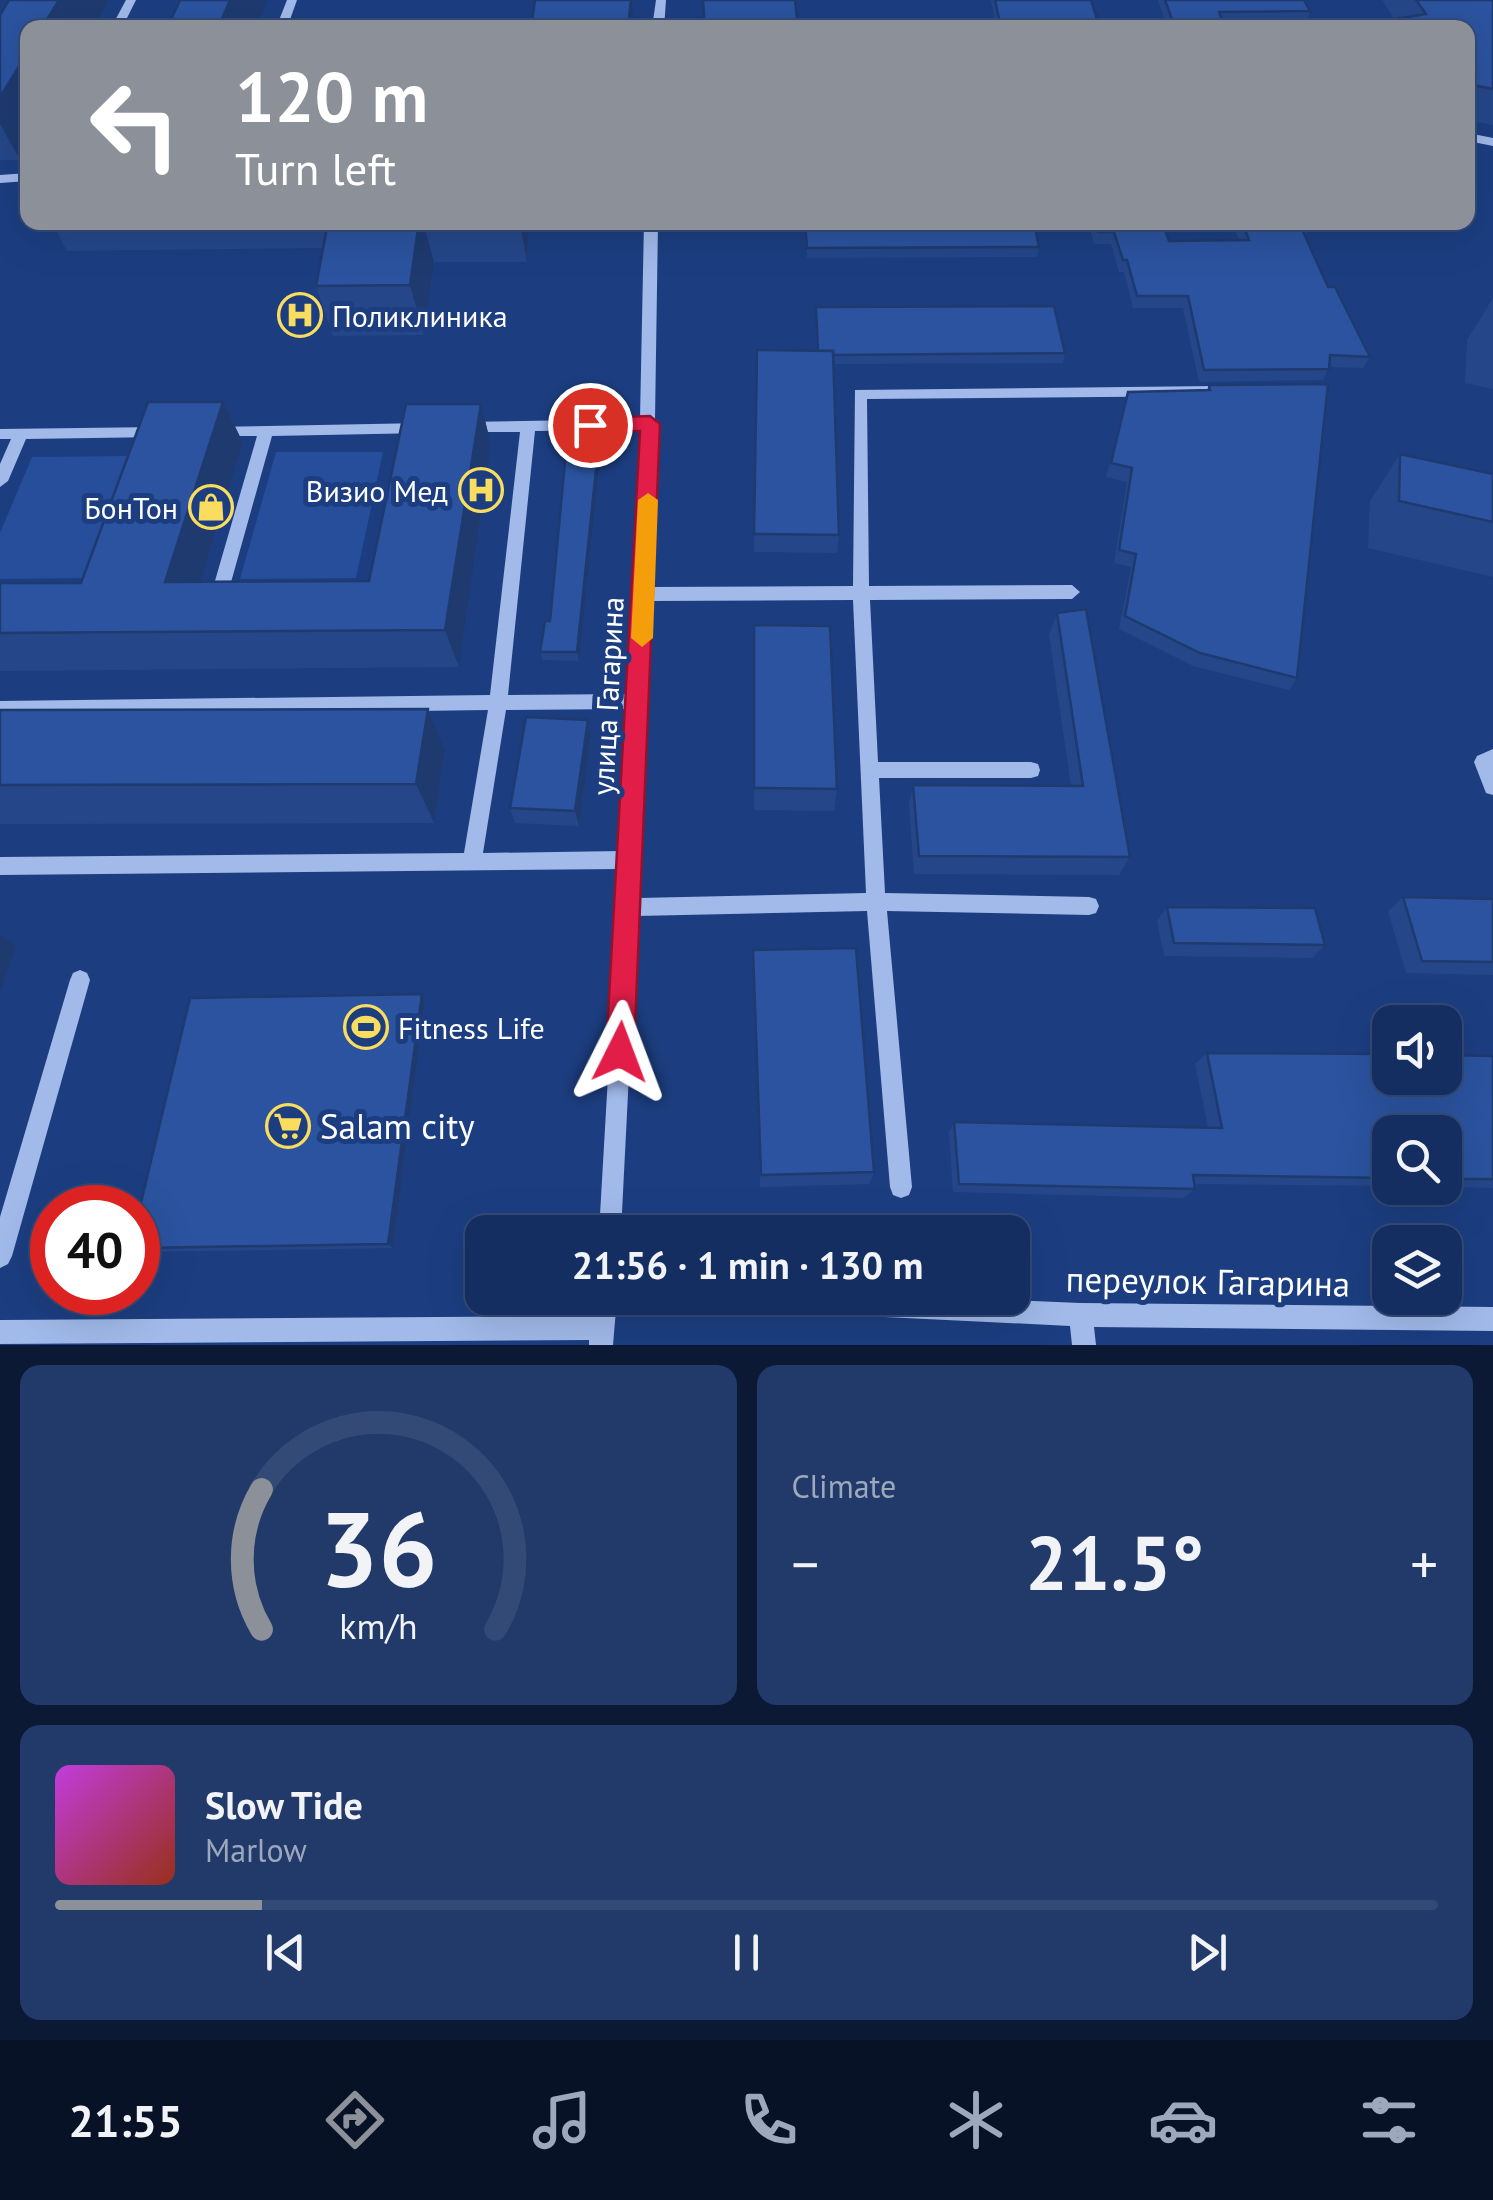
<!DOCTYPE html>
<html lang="en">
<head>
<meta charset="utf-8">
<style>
  :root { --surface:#152e61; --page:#223a6a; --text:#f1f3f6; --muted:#9da8bd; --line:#344a76; --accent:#8c9099 }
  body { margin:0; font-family:"PT Sans",sans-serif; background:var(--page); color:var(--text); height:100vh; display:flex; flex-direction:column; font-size:38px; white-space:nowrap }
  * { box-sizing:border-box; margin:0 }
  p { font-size:32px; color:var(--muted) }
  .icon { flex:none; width:55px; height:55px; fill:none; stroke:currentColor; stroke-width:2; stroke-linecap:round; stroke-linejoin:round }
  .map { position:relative; height:1345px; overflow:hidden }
  .side { display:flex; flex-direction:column; gap:20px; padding:20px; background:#0c1935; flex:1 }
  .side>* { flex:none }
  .guide { position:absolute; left:20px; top:20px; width:1455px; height:210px; border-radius:20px; box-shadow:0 10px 40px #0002,0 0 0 2px var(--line); background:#8c9099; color:#fff; overflow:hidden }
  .buttons { position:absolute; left:1372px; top:1005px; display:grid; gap:20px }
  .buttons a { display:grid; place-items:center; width:90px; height:90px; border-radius:20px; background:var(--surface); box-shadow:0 10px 40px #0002,0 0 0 2px var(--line); font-size:50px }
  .speed { position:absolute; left:30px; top:1185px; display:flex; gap:20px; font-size:50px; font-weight:700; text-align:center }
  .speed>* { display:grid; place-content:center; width:130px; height:130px; border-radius:50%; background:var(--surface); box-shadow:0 10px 40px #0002,0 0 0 2px var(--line); line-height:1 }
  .speed .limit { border:15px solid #d22; background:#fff; color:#111 }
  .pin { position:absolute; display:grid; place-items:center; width:85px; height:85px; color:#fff; margin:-42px; border:5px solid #fff; border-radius:50%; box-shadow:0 2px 10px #0007 }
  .me { position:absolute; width:110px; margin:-55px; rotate:3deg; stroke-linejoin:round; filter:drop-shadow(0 0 8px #0008) }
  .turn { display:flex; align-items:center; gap:35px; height:210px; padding:0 50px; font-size:45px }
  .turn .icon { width:130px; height:130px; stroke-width:2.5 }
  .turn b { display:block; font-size:70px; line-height:85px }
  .big { font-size:75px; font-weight:700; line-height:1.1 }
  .side .tile { flex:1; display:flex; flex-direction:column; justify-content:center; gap:15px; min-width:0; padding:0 35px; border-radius:20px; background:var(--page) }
  .side .dial { align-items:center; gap:0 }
  .dial svg { height:260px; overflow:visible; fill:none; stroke:var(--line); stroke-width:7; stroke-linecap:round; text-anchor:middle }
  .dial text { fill:var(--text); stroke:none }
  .song { display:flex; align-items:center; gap:30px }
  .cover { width:120px; height:120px; border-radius:15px; background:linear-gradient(135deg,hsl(290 70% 55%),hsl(10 70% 35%)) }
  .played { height:10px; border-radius:5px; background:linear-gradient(90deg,var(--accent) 15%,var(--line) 15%) }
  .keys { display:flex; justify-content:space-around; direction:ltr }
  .heat { display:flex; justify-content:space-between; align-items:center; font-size:55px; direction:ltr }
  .side .tiles { flex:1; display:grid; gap:20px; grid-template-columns:1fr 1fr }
  .tile:last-child { grid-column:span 2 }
  .trip { position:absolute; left:465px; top:1215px; width:565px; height:100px; border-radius:20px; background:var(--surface); box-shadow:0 10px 40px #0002,0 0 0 2px var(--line); font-weight:700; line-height:100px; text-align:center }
  .tab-bar { display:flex; height:160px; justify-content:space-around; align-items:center; background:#081227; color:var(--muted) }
  .tab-bar .icon { width:70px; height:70px }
  .tab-bar .active { color:var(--accent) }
  .tab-bar b { font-size:45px; color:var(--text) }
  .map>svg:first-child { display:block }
</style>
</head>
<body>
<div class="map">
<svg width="1493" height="1345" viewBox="0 0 1493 1345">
  <rect width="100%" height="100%" fill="#1c3e81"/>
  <g fill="#264e9a">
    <path d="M276,452H383L356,578L240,579Z"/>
    <path d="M128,456L85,578L0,579V533L32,457Z"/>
  </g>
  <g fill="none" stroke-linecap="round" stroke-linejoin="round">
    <g fill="#a1baea" fill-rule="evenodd">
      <path d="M126,0H136L122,28H111Z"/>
      <path d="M287,0H297L287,28H276Z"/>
      <path d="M656,0H666L664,28H652Z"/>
      <path d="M1468,133L1493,138V146L1468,141Z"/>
      <path d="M28,173V181L0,183V175Z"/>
      <path d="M644,222H658L655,420L659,424L655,428L652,587L853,586L855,390L1216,386L1223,391L1216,396L867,399L869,586L1072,585L1080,592L1072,599L870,600L878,762H1031L1038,764L1040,770L1038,776L1031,778H879L885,893L1089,897L1096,899L1099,906L1096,913L1089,915L887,911L912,1187L909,1195L901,1198L893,1195L890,1187L867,911L637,916L621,1232H599L620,869L0,875V857L464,853L488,710L0,717V701L490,695L520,432H465L457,427L465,422L640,419ZM640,430L630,694L508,695L535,431ZM853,600L866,893L638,898L652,601ZM629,709L621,851L483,853L506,710Z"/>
      <path d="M424,423L432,428L424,433L272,436L228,593L231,598L223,605L212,603L210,598L257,436H215L207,431L210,427Z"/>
      <path d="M159,427L167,432L159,437L26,439L8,481L0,487V464L11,439H0V429Z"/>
      <path d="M1493,749V795L1486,793L1474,762L1477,756Z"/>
      <path d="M80,970L87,973L90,980L12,1256L8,1264L0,1268V1217L70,980L73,973Z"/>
      <path d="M593,1298H617L613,1345H589V1340L0,1344V1320L592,1316Z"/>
      <path d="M730,1298H967L1080,1303L1493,1307V1331L1094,1327L1096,1345H1072L1070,1326L742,1310L734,1306Z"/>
    </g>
  </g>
  <g fill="#254789">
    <path d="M109,0L94,28H28V146L20,160H0V15Z"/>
    <path d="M991,0H1091L1100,28H996Z"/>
    <path d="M1158,0H1304L1310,11L1306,23L1223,24L1225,28H1167Z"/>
    <path d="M1382,0H1493V125L1468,120V28H1374L1376,22L1394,19Z"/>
    <path d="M52,222H529L527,262H434L424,335L333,336L316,286L323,248L67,251Z"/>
    <path d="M704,222H1034L1039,247L1037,257L807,258L805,225L705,227Z"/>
    <path d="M1088,222H1162L1169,241L1239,240L1232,222H1307L1309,227L1305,236L1328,287L1370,357L1363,368L1329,367L1323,380L1199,382L1183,308H1133L1124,272H1119L1111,244H1094Z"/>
    <path d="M1493,298V389L1465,383L1467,340Z"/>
    <path d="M816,307L1065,353L1063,363L833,364L839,535L837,553L754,552L757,350L817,351Z"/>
    <path d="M1209,385L1297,678L1289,690L1193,666L1119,629L1131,567L1114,563L1127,482L1106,477L1128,392L1207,390Z"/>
    <path d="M223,402L243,443L201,582L369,581L481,404L491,445L459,667L0,671V583H81Z"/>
    <path d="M599,441L601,450L579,661L543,660L540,652Z"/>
    <path d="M1400,454L1493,474V577L1368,548L1370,501Z"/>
    <path d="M1057,613L1130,857L1119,875L914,874L909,804L913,785L1071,786L1049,635Z"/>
    <path d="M754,625L837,789L834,811L754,810Z"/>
    <path d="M428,709L445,750L434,823L0,824V710Z"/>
    <path d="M588,720L591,736L579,826L515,823L510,808Z"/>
    <path d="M1403,897L1493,899V975L1406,973L1388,911Z"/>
    <path d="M1167,907L1325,945L1312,958L1164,956L1157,921Z"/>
    <path d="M753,950L874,1172L869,1184L760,1187Z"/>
    <path d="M422,994L425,1000L393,1248L138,1252V1215Z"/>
    <path d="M1207,1053L1493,1056V1188L1445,1187V1132H1390V1186L1194,1184L1195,1189L1183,1198L953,1192L949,1132L954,1122L1208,1127L1195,1064Z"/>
  </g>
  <g fill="#1e3a6f">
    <path d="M59,0H109L94,28H42Z"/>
    <path d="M230,0H268L256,28H218Z"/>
    <path d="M631,0L634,28H628Z"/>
    <path d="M28,52V146L20,160L0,124V97Z"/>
    <path d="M419,222H423L434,262L424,335L410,285Z"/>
    <path d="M520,222H529L527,262Z"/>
    <path d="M223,402L243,443L189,620L165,582Z"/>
    <path d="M481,404L491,445L459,667L445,630Z"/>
    <path d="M599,441L601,450L579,661L577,652Z"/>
    <path d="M428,709L445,750L434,823L416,784Z"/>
    <path d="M588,720L591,736L579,826L575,811Z"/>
    <path d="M0,934L16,946L0,992Z"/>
    <path d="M422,994L425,1000L393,1248L388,1244Z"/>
  </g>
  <g fill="#2b539f" stroke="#1e3a6f" stroke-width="2.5">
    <path d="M9,0H59L42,28H28V52L0,97V15Z"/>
    <path d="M180,0H230L218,28H167Z"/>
    <path d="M535,0H631L628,28H531Z"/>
    <path d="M703,0H795L798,28H705Z"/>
    <path d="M995,0H1091L1100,28H1001Z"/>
    <path d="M1165,0H1304L1310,11L1219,12L1225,28H1175Z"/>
    <path d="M1416,0H1493V89L1468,84V28H1375L1376,22L1426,14Z"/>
    <path d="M328,222H419L410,285L316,286Z"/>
    <path d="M805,222H1034L1039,247L807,248Z"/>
    <path d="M1095,222H1162L1169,241L1249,240L1242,222H1307L1309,227H1301L1328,287H1335L1370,357L1330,355L1329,369L1204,370L1188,296H1137L1127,260H1123L1114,232H1098Z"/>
    <path d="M1054,306L1065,353L833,355V351H818L816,307Z"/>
    <path d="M757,350L833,351L839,535L754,534Z"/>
    <path d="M1328,384L1297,678L1200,653L1125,616L1136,554L1119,550L1132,468L1111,463L1128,392L1210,390L1209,385Z"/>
    <path d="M148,402H223L165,582L369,581L406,404H481L445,630L0,633V583H81Z"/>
    <path d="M567,441H599L577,652H540L545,621H550Z"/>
    <path d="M1400,454L1493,474V522L1399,501Z"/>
    <path d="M1086,609L1130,857L919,856L913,785L1083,786L1057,613Z"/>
    <path d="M754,625L830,626L837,789L754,788Z"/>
    <path d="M428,709L416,784L0,785V710Z"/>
    <path d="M526,717L588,720L575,811L510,808Z"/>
    <path d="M1403,897L1493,899V962L1422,961Z"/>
    <path d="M1167,907L1315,908L1325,945L1174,943Z"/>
    <path d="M856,948L874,1172L761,1175L753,950Z"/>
    <path d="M422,994L388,1244L138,1248V1215L190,998Z"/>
    <path d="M1207,1053L1390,1054V1078H1445V1055L1493,1056V1179H1445V1132H1390V1178L1193,1175L1195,1189L959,1184L954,1122L1222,1128Z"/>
  </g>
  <path fill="#e11d48" stroke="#92132f" stroke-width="2.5" d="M650,416L660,424L634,1052L630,1061L620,1065L611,1061L606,1052L640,431L590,432L580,425L590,418Z"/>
  <path fill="#f59e0b" d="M648,493L658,500L653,638L642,647L631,638L638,500Z"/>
  <defs>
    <g id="hospital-ring" transform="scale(2.25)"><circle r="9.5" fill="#1c3e81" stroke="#fadd5f" stroke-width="1.5"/><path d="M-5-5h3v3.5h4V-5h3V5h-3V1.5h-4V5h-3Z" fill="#fadd5f"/></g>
    <g id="shop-ring" transform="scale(2.25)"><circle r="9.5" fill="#1c3e81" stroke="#fadd5f" stroke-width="1.5"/><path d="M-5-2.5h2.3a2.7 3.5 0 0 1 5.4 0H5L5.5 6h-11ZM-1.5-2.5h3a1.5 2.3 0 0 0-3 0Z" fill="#fadd5f"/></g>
    <g id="stadium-ring" transform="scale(2.25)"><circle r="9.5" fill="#1c3e81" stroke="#fadd5f" stroke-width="1.5"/><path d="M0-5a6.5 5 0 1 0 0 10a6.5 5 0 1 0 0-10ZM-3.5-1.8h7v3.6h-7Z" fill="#fadd5f"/></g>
    <g id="supermarket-ring" transform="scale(2.25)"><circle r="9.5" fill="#1c3e81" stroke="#fadd5f" stroke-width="1.5"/><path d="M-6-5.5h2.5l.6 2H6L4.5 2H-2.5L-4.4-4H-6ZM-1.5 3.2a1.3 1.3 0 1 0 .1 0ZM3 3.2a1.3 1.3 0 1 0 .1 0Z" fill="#fadd5f"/></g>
  </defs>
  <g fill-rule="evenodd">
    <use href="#hospital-ring" x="300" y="315"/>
    <use href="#hospital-ring" x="481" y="490"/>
    <use href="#shop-ring" x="211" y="507"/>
    <use href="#stadium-ring" x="366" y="1027"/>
    <use href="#supermarket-ring" x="288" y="1126"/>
  </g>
  <g text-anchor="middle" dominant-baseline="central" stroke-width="10" stroke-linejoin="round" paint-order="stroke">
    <g font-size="30" fill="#fff" stroke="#1c3e81" text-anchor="start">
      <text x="332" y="315">Поликлиника</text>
      <text x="448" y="490" text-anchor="end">Визио Мед</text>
      <text x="178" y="507" text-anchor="end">БонТон</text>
      <text x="398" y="1027">Fitness Life</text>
    </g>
    <g font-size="30" fill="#fff" stroke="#1c3e81">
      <text transform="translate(607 696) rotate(-87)">улица Гагарина</text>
    </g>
    <g font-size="35" fill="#fff" stroke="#1c3e81" text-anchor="start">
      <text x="320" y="1126">Salam city</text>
    </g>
    <g font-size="35" fill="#fff" stroke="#1c3e81">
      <text transform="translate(1208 1281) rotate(1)">переулок Гагарина</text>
    </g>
  </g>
</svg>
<div class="buttons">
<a><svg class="icon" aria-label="sound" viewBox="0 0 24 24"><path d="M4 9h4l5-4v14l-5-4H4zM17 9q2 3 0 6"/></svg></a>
<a><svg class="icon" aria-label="search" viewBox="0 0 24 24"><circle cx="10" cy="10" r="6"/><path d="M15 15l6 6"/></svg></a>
<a><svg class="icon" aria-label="layers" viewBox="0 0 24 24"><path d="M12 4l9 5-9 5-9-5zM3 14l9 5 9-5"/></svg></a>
</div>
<div class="speed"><div class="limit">40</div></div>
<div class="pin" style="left:590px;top:425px;background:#d93025"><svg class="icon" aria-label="arrive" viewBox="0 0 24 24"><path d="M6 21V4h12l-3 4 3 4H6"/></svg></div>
<svg class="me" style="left:620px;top:1052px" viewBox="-20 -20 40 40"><path d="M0-17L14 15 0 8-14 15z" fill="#e11d48" stroke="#fff" stroke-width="4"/></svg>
<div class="trip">21:56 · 1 min · 130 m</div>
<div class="guide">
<div class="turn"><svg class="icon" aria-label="left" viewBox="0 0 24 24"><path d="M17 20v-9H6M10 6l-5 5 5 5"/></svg><div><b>120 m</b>Turn left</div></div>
</div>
</div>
<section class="side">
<div class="tiles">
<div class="tile dial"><svg viewBox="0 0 100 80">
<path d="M14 69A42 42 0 1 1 86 69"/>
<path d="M14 69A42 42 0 0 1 14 26" stroke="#8c9099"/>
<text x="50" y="56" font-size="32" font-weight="700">36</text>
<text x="50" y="72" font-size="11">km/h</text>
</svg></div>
<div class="tile"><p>Climate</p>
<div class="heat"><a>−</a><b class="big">21.5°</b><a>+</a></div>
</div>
<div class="tile">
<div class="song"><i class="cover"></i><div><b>Slow Tide</b><p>Marlow</p></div></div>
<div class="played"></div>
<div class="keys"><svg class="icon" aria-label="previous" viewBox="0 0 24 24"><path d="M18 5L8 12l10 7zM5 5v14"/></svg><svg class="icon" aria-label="pause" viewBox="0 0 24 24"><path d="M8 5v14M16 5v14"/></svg><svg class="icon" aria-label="next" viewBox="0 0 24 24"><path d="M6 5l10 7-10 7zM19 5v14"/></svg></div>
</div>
</div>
</section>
<nav class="tab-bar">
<b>21:55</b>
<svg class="icon active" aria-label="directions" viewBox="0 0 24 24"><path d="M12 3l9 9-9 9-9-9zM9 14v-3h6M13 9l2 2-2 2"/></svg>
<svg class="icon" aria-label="music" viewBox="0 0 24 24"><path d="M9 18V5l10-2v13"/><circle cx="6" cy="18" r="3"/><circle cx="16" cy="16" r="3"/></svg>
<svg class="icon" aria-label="phone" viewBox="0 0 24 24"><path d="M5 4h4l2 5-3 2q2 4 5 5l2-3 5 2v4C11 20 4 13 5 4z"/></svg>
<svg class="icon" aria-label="climate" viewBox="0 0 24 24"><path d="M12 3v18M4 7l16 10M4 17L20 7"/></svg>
<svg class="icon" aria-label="car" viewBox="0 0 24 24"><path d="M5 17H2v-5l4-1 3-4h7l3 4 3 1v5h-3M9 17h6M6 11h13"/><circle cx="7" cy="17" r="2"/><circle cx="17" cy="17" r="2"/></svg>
<svg class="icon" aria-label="filters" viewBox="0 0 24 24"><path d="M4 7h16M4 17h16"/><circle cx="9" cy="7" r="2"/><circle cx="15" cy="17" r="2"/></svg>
</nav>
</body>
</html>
